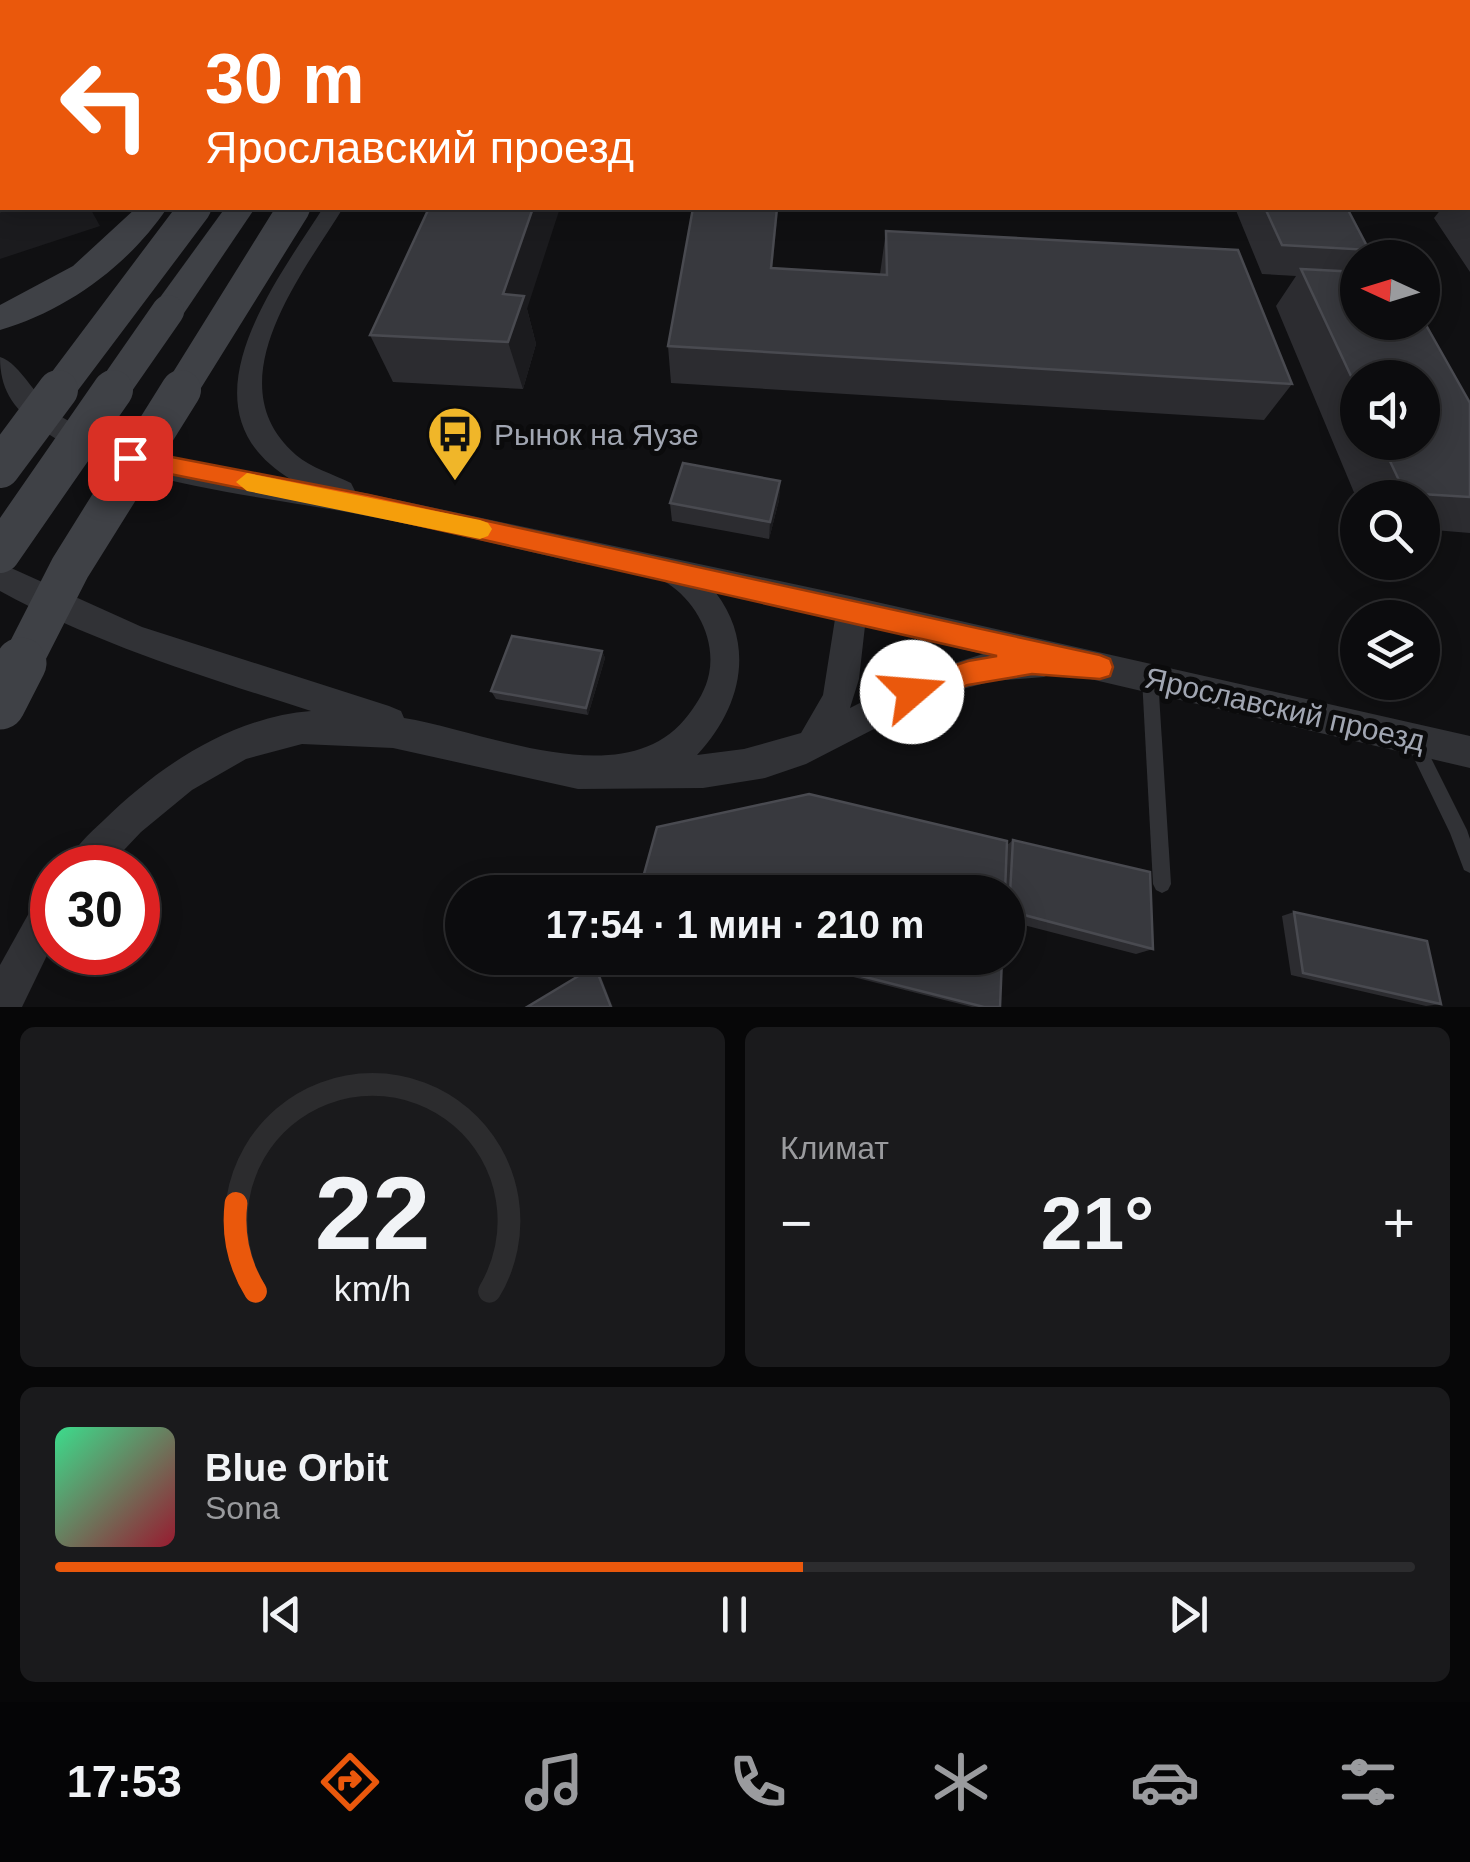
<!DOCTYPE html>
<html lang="ru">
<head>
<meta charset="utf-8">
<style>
  :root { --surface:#0c0c0e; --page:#1a1a1c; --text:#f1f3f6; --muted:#9a9b9e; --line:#2c2c2e; --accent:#ea580c }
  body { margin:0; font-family:Helvetica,sans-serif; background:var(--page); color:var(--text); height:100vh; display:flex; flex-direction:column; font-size:38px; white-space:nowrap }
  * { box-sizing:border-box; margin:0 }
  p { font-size:32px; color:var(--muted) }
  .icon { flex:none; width:55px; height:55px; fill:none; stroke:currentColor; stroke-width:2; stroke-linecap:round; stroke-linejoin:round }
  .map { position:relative; height:1007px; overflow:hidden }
  .drawer { display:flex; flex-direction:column; gap:20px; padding:20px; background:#070708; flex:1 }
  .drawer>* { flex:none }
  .guide { position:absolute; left:0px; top:0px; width:1470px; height:210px; box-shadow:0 5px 25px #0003,0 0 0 2px var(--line); background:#ea580c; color:#fff; overflow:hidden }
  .needle { width:65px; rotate:274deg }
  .tools { position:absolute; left:1340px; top:240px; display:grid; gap:20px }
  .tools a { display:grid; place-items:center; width:100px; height:100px; border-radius:50%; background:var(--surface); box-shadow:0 5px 25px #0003,0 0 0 2px var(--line); font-size:50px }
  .speed { position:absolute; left:30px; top:845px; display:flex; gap:20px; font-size:50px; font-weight:700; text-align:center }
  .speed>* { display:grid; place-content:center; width:130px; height:130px; border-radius:50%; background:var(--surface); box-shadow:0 5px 25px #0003,0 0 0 2px var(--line); line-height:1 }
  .speed .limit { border:15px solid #d22; background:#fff; color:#111 }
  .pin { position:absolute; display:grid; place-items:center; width:85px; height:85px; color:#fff; margin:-42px; border-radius:20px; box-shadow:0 5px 15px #0006 }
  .me { position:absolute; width:110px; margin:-55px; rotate:72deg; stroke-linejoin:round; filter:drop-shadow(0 0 8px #0008) }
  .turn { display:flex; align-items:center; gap:35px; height:210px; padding:0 40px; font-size:45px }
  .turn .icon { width:130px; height:130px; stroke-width:2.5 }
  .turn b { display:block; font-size:70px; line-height:85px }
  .big { font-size:75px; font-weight:800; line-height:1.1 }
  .drawer .card { flex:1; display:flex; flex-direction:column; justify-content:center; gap:15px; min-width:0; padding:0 35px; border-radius:15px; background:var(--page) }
  .drawer .dial { align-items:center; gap:0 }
  .dial svg { height:260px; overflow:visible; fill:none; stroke:var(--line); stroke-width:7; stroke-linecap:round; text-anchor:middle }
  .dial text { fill:var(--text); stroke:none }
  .song { display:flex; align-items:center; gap:30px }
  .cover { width:120px; height:120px; border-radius:15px; background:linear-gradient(135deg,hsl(150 70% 55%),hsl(350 70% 35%)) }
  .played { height:10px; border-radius:5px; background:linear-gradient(90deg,var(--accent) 55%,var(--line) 55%) }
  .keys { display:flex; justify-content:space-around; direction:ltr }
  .heat { display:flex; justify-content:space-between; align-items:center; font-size:55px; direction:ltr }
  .drawer .tiles { flex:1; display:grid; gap:20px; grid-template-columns:1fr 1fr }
  .card:last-child { grid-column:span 2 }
  .trip { position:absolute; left:445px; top:875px; width:580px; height:100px; border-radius:50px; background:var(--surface); box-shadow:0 5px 25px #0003,0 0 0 2px var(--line); font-weight:800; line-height:100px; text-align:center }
  .dock { display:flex; height:160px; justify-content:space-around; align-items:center; background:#050506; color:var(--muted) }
  .dock .icon { width:70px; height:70px }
  .dock .current { color:var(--accent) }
  .dock b { font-size:45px; color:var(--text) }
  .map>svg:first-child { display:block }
</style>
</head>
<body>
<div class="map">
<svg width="1470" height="1007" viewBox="0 0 1470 1007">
  <rect width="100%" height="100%" fill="#101012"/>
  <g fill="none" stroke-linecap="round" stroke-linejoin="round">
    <g fill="#313236" fill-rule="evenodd">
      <path d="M1150,671L1156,673L1158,678L1171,884L1168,890L1162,893L1156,890L1153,884L1142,678L1144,673Z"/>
      <path d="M1414,734L1420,736L1467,830L1470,839V873L1464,870L1450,833L1406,742L1408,736Z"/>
    </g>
    <g fill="#313236" fill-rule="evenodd">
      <path d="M323,208H343C301,276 214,384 296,455C311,468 333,474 351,483L355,491L850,596L1470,736V768L1056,671L1044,677L993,681L940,695L806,764L765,778L703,788L578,789L393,748L302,744L246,759L192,790L141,832L107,868H65C73,848 89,834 104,820C159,766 232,717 311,711C205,677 98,645 0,591V563L142,627L389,706L401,711L404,718C487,731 627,798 689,714C698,702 706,689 709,674C716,640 697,602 667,583C650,572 601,567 579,563C505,546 431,528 357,514C265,496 110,483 37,426C12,407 0,388 0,357C21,363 38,403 60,416C130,458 214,465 292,480C175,411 274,285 323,208ZM716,593L835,619L823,695L801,733L744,749L697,755C741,708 756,646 716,593ZM865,626L983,654L913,676L850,708L859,679Z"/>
      <path d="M52,890V945L22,1007H0V965L39,895Z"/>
    </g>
    <g fill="#3f4146" fill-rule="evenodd">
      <path d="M136,208H167C129,265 66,311 0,330V305L73,266Z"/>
      <path d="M225,208H255L180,319L168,323L156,319L151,311L156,303Z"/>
    </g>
    <g stroke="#3f4146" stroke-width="32">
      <path d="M56,393L195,208"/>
      <path d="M111,393L168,311"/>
      <path d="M179,393L294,208"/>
    </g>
    <g stroke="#3f4146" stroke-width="40">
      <path d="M0,468L58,390"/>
      <path d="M0,553L113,390"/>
      <path d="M20,666L70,568L181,390"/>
    </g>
    <path stroke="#3f4146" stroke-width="51" d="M0,704L21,663"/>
  </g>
  <g fill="#2c2c30" fill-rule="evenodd">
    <path d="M97,0H294L291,2H98Z"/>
    <rect x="732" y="0" width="232" height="2"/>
    <path d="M1188,0H1284L1285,2H1189Z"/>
    <path d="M1369,0H1470V54H1468V2H1371Z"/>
    <path d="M1468,180L1470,181V272L1434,218L1442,208H1468Z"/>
    <path d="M1235,208H1347L1369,250L1364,258H1358V265L1353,272L1470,403V533L1422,529V498H1358V502L1276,306L1296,276L1262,274ZM1358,378L1422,442H1358Z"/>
    <path d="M886,231L1292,384L1264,420L671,383L668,346L773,268L880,274Z"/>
    <path d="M527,309L536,344L523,389L393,382L370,335Z"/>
    <path d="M780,481L779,500L769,539L672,521L670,503Z"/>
    <path d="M602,651L605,658L588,715L496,699L491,691Z"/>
    <path d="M1013,840L1153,949L1136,954L1008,921V892H639L1006,846Z"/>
    <path d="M1294,912L1441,1004L1426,1006L1291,975L1282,916Z"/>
    <path d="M778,958H1002L1000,1007H972Z"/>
  </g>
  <g fill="#1b1b1e">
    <path d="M244,0H294L291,2H242Z"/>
    <path d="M605,0H625V2H604Z"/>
    <path d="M12,208H90L100,226L0,259V211Z"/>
    <path d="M533,208H560L527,309L536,344L523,389L508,342L503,294Z"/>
    <path d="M777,208H778L769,305L771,268Z"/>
    <path d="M780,481L779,500L769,539L770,522Z"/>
    <path d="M602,651L605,658L588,715L586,708Z"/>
    <path d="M595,966L598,969L613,1007H611Z"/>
  </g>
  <g fill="#38393e" stroke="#494a50" stroke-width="2.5">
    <path d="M138,0H244L242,2H135Z"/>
    <path d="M525,0H605L604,2H524Z"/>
    <rect x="755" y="0" width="209" height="2"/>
    <path d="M1214,0H1284L1285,2H1216Z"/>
    <path d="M1407,0H1470V25H1468V2H1410Z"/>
    <path d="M0,54L2,58V208H12L0,211Z"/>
    <path d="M429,208H533L503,294L524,296L508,342L370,335Z"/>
    <path d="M693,208H777L771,268L887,275L886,231L1238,250L1292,384L668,346Z"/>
    <path d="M1265,208H1347L1369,250L1282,245Z"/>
    <path d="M1301,269L1358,272V322H1422V318L1470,403V497L1405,493L1381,442H1422V378H1358V391Z"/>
    <path d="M683,463L780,481L770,522L670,503Z"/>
    <path d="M512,636L602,651L586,708L491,691Z"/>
    <path d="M809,794L1007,841L1005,892H639L657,827Z"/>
    <path d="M1013,840L1150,872L1153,949L1009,911Z"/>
    <path d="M1294,912L1427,941L1441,1004L1303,973Z"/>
    <path d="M790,958H1002L1000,1007H984Z"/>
    <path d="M595,966L611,1007H527Z"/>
  </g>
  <path fill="#ea580c" stroke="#983908" stroke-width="2.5" d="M130,449L369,495L1100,655L1110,659L1113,667L1110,676L1100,679L1032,674L968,685L912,704L902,700L898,692L902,683L968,661L997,656L369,514L130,466L119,458Z"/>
  <path fill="#f59e0b" d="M247,473L480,520L488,523L492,529L488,536L480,539L247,491L236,482Z"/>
  <defs>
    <g id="bus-pin" transform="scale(2.875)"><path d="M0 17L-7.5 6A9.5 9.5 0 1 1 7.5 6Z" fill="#f0b629" stroke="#0b0b0c"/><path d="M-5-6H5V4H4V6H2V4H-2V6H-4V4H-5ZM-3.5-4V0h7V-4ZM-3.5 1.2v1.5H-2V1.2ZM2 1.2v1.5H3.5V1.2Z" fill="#111"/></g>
  </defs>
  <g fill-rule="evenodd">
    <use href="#bus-pin" x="455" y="434"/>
  </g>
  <g text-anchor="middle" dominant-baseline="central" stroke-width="10" stroke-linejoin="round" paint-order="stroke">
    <g font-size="30" fill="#a1a6b2" stroke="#0b0b0c" text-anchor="start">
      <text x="494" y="434">Рынок на Яузе</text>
    </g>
    <g font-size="30" fill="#a1a6b2" stroke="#0b0b0c">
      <text transform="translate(1285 709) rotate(13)">Ярославский проезд</text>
    </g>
  </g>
</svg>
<div class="tools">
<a><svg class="needle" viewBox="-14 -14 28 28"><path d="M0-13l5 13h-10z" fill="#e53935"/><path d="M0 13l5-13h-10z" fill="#9a9b9e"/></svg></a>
<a><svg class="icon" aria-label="sound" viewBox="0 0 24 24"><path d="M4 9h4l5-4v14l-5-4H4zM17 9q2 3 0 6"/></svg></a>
<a><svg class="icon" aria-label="search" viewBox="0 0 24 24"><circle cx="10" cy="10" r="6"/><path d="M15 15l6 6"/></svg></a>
<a><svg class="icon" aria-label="layers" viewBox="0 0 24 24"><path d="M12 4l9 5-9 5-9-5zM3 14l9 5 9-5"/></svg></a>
</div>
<div class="speed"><div class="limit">30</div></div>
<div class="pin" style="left:130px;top:458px;background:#d93025"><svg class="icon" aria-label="arrive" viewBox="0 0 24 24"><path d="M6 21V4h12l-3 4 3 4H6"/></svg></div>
<svg class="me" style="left:912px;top:692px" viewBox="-20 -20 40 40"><circle r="19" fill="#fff"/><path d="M0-13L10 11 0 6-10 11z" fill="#ea580c"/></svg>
<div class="trip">17:54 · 1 мин · 210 m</div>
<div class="guide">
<div class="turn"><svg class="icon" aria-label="left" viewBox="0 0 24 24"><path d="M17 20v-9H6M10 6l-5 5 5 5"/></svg><div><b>30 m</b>Ярославский проезд</div></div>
</div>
</div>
<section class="drawer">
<div class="tiles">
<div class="card dial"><svg viewBox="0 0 100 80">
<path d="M14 69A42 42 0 1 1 86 69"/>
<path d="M14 69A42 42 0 0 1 8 42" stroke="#ea580c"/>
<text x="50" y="56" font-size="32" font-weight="700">22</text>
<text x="50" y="72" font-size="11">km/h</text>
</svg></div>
<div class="card"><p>Климат</p>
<div class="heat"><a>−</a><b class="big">21°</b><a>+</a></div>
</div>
<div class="card">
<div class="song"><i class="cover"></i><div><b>Blue Orbit</b><p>Sona</p></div></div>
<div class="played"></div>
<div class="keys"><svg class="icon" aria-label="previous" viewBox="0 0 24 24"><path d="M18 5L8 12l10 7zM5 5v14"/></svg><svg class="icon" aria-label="pause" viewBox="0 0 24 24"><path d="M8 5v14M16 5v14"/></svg><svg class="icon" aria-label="next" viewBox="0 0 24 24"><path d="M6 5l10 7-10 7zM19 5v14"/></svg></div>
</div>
</div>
</section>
<nav class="dock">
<b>17:53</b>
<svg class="icon current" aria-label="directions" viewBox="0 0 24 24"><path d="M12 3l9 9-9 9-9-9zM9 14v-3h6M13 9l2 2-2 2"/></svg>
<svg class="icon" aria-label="music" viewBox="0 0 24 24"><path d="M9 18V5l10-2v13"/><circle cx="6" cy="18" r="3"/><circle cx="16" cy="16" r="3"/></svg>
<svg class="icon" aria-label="phone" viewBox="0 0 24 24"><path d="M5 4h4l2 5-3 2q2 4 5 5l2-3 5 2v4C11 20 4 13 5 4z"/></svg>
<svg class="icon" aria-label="climate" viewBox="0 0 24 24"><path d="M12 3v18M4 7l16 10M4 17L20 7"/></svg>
<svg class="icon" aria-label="car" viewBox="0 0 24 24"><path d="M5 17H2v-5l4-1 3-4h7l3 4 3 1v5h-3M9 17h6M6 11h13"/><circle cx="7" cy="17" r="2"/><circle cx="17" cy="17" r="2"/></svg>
<svg class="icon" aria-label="filters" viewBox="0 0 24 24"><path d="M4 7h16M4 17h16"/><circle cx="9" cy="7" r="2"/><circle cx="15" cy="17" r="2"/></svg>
</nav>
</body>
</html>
